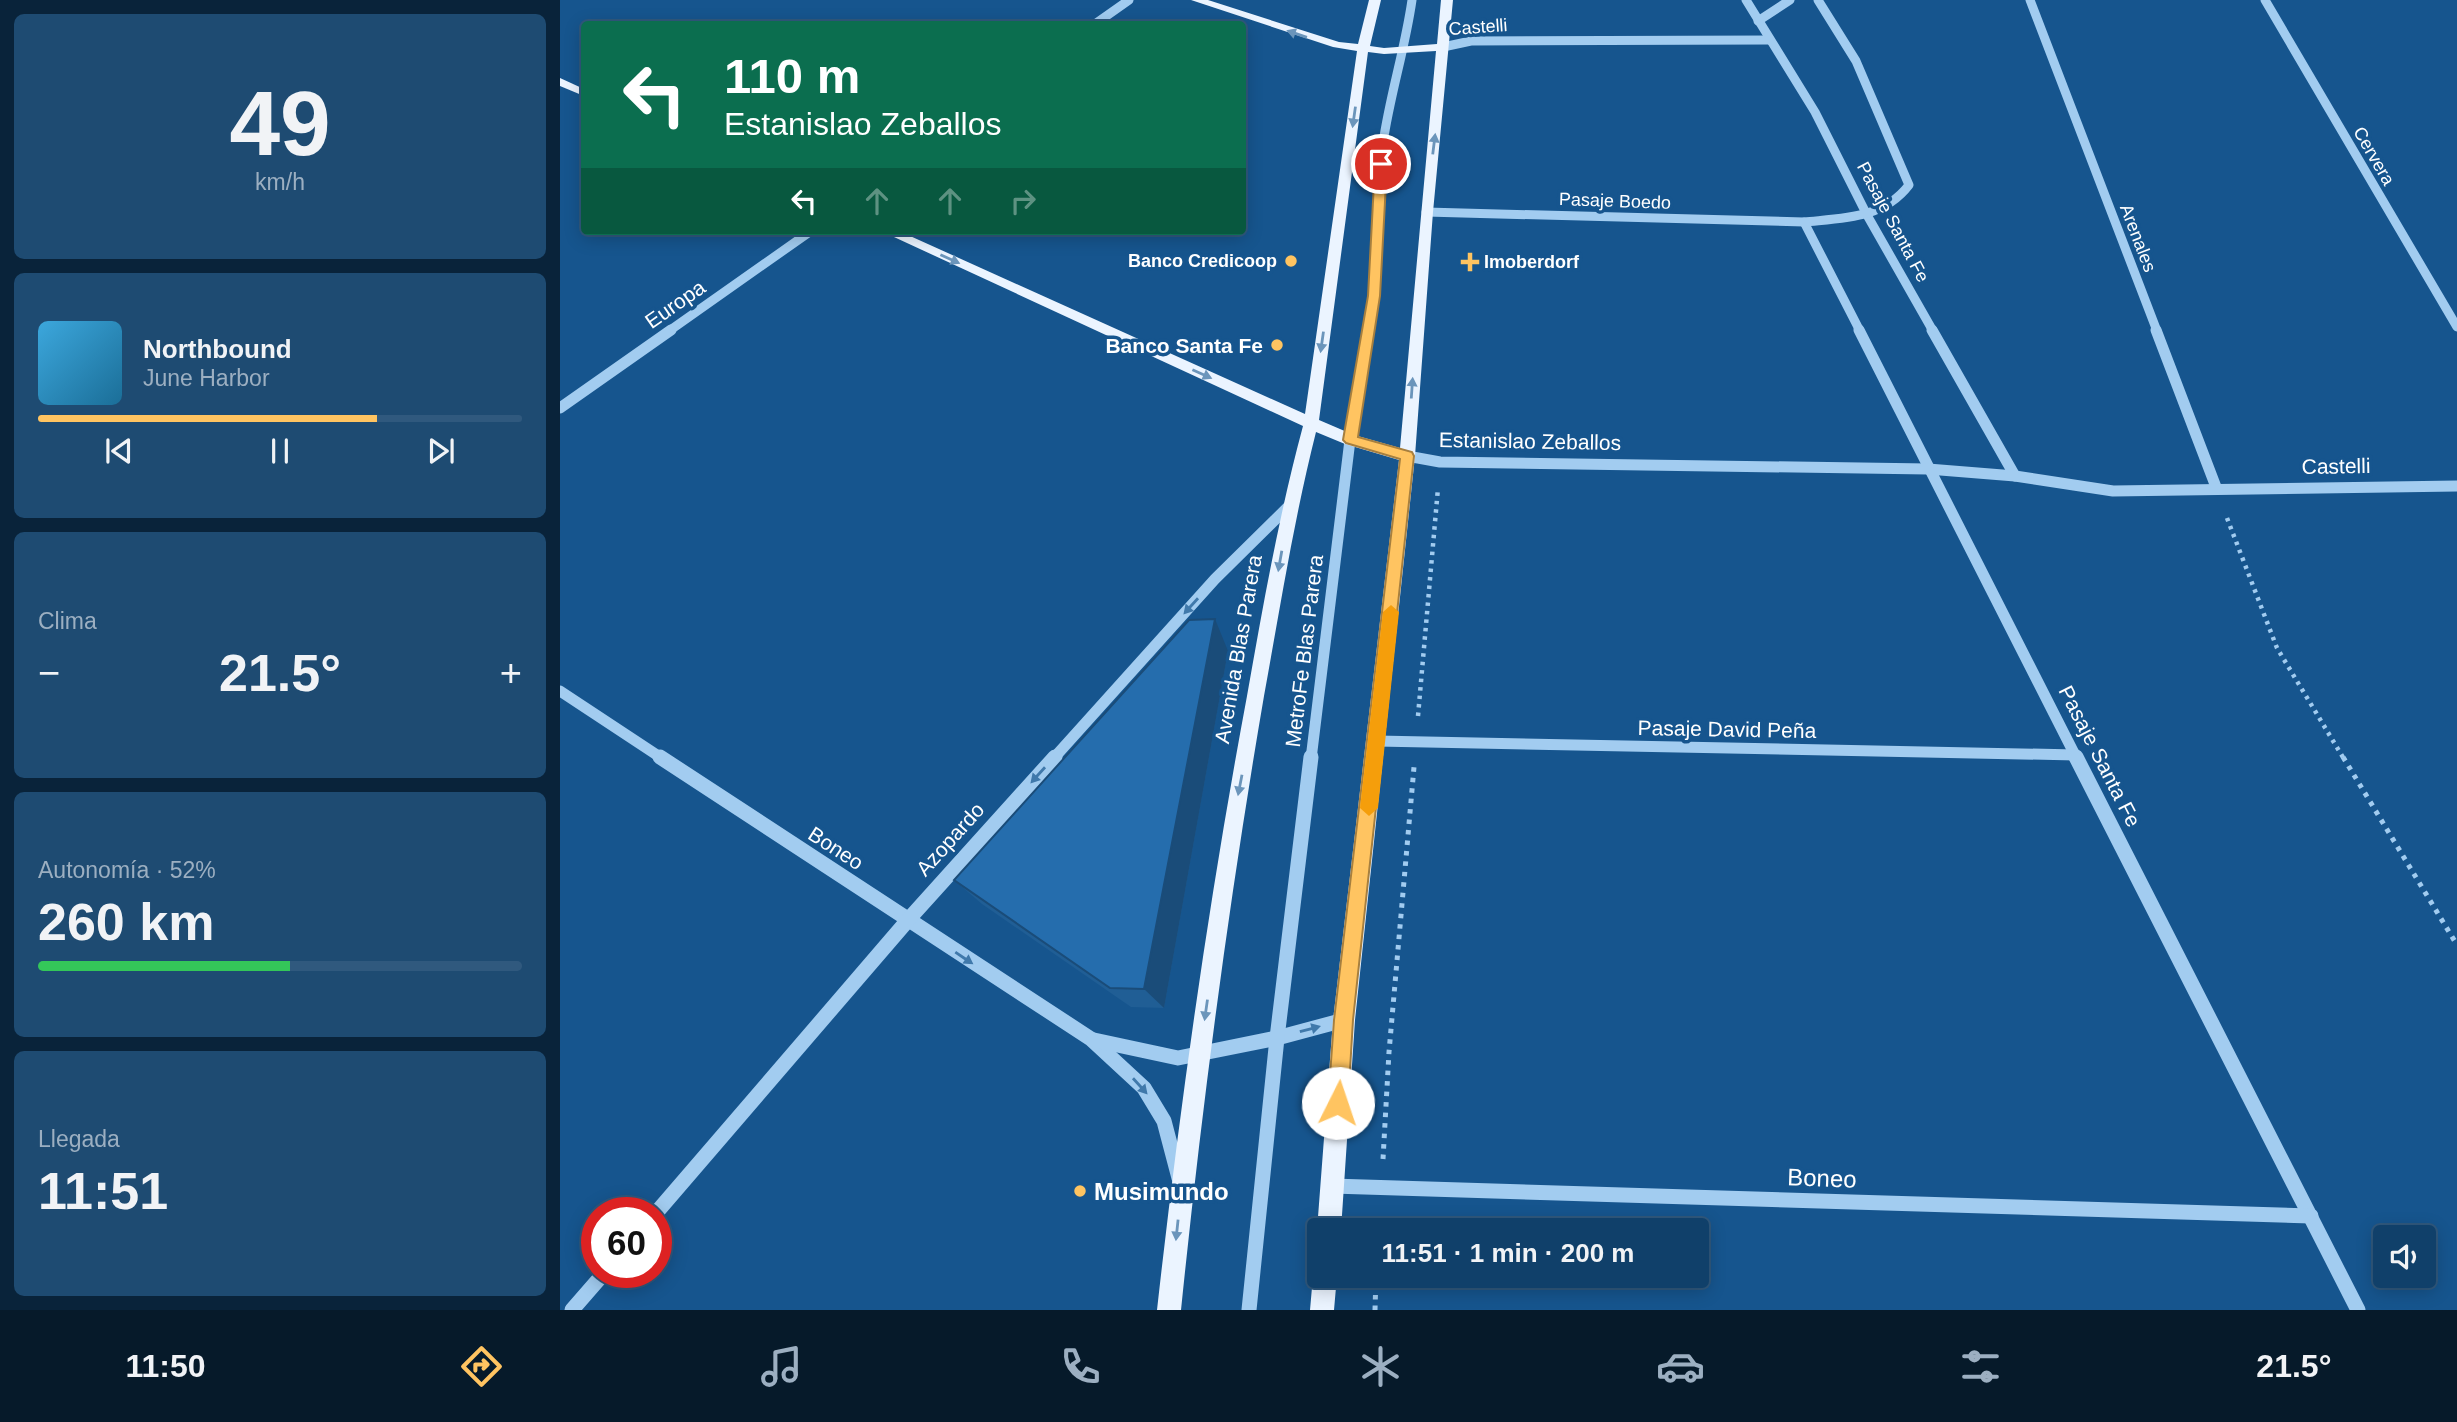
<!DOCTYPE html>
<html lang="es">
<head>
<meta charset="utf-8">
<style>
  :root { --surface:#10406a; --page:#1e4b72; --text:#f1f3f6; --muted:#9cafc1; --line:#30597e; --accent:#ffc461 }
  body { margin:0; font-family:Arial,sans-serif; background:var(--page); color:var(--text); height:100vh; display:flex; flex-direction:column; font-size:26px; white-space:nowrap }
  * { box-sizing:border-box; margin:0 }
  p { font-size:23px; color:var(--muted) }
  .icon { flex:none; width:38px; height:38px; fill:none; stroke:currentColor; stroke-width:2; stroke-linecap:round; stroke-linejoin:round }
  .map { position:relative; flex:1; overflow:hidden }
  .drawer { display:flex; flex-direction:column; gap:14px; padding:14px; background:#09233a; width:560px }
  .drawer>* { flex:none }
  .hud { position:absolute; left:21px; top:21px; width:665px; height:214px; border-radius:7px; box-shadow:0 4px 18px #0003,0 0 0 2px var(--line); background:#0b6e4f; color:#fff; overflow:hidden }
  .tools { position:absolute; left:1813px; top:1225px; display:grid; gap:14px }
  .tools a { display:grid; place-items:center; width:63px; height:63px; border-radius:7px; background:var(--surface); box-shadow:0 4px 18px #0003,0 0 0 2px var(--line); font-size:35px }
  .speed { position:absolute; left:21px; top:1197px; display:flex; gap:14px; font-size:35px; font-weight:700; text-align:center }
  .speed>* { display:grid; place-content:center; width:91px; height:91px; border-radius:50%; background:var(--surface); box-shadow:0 4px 18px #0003,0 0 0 2px var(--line); line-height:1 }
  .speed .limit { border:10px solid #d22; background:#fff; color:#111 }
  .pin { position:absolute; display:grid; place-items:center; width:60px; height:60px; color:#fff; margin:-30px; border:4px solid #fff; border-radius:50%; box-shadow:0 2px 7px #0007 }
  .me { position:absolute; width:77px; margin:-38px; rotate:4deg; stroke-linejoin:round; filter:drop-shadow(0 0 5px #0008) }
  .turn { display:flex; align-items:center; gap:24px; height:147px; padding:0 28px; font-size:32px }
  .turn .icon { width:91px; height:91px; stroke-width:2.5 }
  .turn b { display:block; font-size:49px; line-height:60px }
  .lanes { display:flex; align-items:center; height:66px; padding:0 28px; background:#0003; justify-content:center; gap:35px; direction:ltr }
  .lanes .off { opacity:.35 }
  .big { font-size:52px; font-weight:600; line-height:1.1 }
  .drawer .card { flex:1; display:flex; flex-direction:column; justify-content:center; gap:10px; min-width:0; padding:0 24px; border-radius:10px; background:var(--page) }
  .drawer .dial { align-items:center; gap:0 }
  .dial b { font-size:91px; line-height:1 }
  .song { display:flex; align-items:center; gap:21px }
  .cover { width:84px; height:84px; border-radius:10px; background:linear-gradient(135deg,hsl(200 70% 55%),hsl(200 70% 35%)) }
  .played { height:7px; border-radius:4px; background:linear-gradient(90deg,var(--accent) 70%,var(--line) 70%) }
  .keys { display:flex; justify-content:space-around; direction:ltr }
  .heat { display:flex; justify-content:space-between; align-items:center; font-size:38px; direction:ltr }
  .charge { height:10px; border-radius:5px; background:linear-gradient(90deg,#34c759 52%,var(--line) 0) }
  .trip { position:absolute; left:747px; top:1218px; width:402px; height:70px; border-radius:7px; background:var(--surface); box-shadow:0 4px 18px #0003,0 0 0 2px var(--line); font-weight:600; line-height:70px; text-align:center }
  .tab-bar { display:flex; height:112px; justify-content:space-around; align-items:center; background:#061a2a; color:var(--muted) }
  .tab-bar .icon { width:49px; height:49px }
  .tab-bar .selected { color:var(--accent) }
  .tab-bar b { font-size:32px; color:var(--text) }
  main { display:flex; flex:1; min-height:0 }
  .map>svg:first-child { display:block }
</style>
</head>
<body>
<main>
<section class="drawer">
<div class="card dial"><b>49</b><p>km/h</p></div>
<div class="card">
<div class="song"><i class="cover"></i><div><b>Northbound</b><p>June Harbor</p></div></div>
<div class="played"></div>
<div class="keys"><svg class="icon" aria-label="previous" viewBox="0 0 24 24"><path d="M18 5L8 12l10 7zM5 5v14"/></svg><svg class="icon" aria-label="pause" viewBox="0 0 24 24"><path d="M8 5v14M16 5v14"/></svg><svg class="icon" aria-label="next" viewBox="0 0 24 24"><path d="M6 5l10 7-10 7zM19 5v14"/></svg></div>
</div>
<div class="card"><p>Clima</p>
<div class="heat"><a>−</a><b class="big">21.5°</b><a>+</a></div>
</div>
<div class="card"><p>Autonomía · 52%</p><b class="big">260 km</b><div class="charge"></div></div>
<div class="card"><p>Llegada</p><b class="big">11:51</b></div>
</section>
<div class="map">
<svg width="1897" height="1310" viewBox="0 0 1897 1310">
  <rect width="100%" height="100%" fill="#16558e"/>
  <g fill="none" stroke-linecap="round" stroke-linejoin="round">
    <g stroke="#a2ccf0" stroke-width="4.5" stroke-dasharray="3.5 5" stroke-linecap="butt">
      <path d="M1667,518L1717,648L1784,759"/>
      <path d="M858,716L878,488"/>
    </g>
    <g stroke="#a2ccf0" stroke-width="5" stroke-dasharray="4.5 6" stroke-linecap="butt">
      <path d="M1783,757L1897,945"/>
      <path d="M823,1159L829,1052L854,767"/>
      <path d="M819,1217V1230"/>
      <path d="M815,1310L816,1276"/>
    </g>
    <g stroke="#a2ccf0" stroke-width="9">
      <path d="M1186,0L1255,112L1307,215L1373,331"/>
      <path d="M1470,0L1597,331"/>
      <path d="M1705,0L1897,327"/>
      <path d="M1198,21L1230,0"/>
      <path d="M535,24L569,0"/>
      <path d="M883,47L911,41L1209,40"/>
      <path d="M866,212L1244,222C1283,218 1323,219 1349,185L1296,61L1258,0"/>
      <path d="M1244,222L1300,331"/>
      <path d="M109,331L251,231"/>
      <path d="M808,331C819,269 814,205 823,143C830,95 845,49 852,0"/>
    </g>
    <g stroke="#a2ccf0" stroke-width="11">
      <path d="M1299,330L1517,759"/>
      <path d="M1372,330L1455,476"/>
      <path d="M1596,330L1656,487"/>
      <path d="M0,408L111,330"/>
      <path d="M847,456L880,462L1368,469L1455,476L1553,491L1897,486"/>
      <path d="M0,691L103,759"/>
      <path d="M817,741L1516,755"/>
      <path d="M493,759L655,579L730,505"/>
      <path d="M751,759L790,440L808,330"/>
    </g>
    <g stroke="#a2ccf0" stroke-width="15">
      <path d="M100,757L531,1039L584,1088L604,1121L619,1178"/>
      <path d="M1516,757L1798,1310"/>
      <path d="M534,1040L618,1058L717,1038L784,1020"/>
      <path d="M772,1186L1751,1216"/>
      <path d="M96,1213L348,920L495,757"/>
      <path d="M12,1310L45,1272"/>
      <path d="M689,1310L717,1038L751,757"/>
    </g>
    <g fill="#ebf4ff" fill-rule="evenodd">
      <path d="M631,0H648L779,42L798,44L809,0H821L810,46L824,48L877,44L881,0H893L873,212L855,456L795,1020L781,1230H760V1235L757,1230L773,1020L839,460L785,444L756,432C734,519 720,608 704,696C669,900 642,1105 621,1310H597C620,1104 649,899 687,696C703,605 719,515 743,426L321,231H339L745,414L797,51L773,47ZM876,51L840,448L794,435L759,420L808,52L824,54Z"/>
      <path d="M0,78L24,89V96L0,86Z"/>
      <path d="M760,1266V1276H777L774,1310H750L753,1276Z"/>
    </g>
  </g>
  <path fill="#205e95" d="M668,651L604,1008L571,1007L422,904L394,880Z"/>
  <path fill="#1a4c79" d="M655,619L668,651L604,1008L584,989Z"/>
  <path fill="#256dad" stroke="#1a4c79" stroke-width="2" d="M655,619L584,989L550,988L394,880L629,620Z"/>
  <defs><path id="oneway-solid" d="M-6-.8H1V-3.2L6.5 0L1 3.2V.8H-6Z" transform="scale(1.75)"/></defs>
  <g fill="#6b95bb">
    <use href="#oneway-solid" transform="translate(737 34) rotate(-161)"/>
    <use href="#oneway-solid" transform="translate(794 117) rotate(98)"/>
    <use href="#oneway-solid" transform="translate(874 144) rotate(-83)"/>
    <use href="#oneway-solid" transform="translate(390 259) rotate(24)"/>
    <use href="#oneway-solid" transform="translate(762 342) rotate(98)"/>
    <use href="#oneway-solid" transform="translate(642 374) rotate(24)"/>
    <use href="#oneway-solid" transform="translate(852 388) rotate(-86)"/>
    <use href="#oneway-solid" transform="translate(720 561) rotate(100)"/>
    <use href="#oneway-solid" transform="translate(680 785) rotate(101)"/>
    <use href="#oneway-solid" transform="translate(646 1010) rotate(98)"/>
    <use href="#oneway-solid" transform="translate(617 1230) rotate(96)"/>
  </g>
  <g fill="#4079ab">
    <use href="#oneway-solid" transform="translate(631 606) rotate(132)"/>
    <use href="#oneway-solid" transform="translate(478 775) rotate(132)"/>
    <use href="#oneway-solid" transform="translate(404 958) rotate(34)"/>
    <use href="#oneway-solid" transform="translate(750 1029) rotate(-15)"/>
    <use href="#oneway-solid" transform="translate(580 1086) rotate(48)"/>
  </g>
  <path fill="#ffc461" stroke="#a67f3f" stroke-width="2" d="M821,161L827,164L820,296L798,437L852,452L854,456L793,1020L788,1103L785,1110L778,1113L771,1110L768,1103L774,1020L840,459L786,443L783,440L808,296L815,164Z"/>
  <path fill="#f59e0b" d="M831,605L839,612L818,808L809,816L800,808L823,612Z"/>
  <g fill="#ffc461" stroke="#16558e" stroke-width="2.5">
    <circle cx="731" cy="261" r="7"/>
    <path d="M906.5 251.5h7v7h7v7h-7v7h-7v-7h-7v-7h7z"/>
    <circle cx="717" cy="345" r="7"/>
    <circle cx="520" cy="1191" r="7"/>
  </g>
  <g text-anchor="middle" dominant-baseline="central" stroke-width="7" stroke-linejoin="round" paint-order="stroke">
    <g font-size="18" fill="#fff" stroke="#16558e">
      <text transform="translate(918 27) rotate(-4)">Castelli</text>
      <text transform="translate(1814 156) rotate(60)">Cervera</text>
      <text transform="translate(1055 201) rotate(2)">Pasaje Boedo</text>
      <text transform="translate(1333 222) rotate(62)">Pasaje Santa Fe</text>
      <text transform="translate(1578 238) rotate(69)">Arenales</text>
    </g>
    <g font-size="18" font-weight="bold" fill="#fff" stroke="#16558e" text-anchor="end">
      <text x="717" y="261">Banco Credicoop</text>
      <text x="924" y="262" text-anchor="start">Imoberdorf</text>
    </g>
    <g font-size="21" fill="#fff" stroke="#16558e">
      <text transform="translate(115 304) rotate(-35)">Europa</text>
      <text transform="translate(970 441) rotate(1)">Estanislao Zeballos</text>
      <text transform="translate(1776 466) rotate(-1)">Castelli</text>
      <text transform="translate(678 649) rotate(-80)">Avenida Blas Parera</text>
      <text transform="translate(744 651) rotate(-83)">MetroFe Blas Parera</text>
      <text transform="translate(1167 729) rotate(1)">Pasaje David Peña</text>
      <text transform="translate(1540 756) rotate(63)">Pasaje Santa Fe</text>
      <text transform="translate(390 839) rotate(-48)">Azopardo</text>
      <text transform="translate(276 848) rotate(33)">Boneo</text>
    </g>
    <g font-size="21" font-weight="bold" fill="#fff" stroke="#16558e" text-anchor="end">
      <text x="703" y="345">Banco Santa Fe</text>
    </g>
    <g font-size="24" fill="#fff" stroke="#16558e">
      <text transform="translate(1262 1178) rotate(2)">Boneo</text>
    </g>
    <g font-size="24" font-weight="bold" fill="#fff" stroke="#16558e" text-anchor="start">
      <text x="534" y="1191">Musimundo</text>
    </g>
  </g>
</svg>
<div class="tools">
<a><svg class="icon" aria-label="sound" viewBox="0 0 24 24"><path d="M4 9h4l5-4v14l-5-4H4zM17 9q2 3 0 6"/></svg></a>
</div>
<div class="speed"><div class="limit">60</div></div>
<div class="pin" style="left:821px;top:164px;background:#d93025"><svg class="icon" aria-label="arrive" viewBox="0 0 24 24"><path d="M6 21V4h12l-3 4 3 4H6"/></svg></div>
<svg class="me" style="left:778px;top:1103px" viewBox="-20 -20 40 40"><circle r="19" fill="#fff"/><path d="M0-13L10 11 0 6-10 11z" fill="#ffc461"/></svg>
<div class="trip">11:51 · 1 min · 200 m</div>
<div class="hud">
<div class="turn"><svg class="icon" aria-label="left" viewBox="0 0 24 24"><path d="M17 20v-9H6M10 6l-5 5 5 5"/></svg><div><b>110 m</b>Estanislao Zeballos</div></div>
<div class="lanes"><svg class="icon" aria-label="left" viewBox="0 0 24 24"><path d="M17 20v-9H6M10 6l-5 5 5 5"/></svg><svg class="icon off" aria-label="ahead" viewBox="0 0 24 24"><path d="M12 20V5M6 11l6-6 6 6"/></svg><svg class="icon off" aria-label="ahead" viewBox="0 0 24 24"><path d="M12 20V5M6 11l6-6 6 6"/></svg><svg class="icon off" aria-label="right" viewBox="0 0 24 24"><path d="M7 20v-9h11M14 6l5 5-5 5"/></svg></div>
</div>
</div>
</main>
<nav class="tab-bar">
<b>11:50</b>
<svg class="icon selected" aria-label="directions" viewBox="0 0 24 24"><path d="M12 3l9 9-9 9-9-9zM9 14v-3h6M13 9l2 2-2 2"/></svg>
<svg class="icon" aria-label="music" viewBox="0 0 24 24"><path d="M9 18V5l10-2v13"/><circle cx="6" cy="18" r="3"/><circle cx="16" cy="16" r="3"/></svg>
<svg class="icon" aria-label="phone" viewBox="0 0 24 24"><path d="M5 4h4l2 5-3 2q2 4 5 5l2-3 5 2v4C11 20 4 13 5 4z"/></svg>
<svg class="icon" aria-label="climate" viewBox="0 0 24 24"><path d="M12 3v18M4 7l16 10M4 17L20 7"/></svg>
<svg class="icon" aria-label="car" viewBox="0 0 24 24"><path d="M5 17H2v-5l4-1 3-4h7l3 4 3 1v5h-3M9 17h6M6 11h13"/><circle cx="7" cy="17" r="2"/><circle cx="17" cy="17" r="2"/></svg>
<svg class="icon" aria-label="filters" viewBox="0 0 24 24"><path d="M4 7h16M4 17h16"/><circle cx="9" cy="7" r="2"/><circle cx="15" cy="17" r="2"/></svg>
<b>21.5°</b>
</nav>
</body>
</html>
